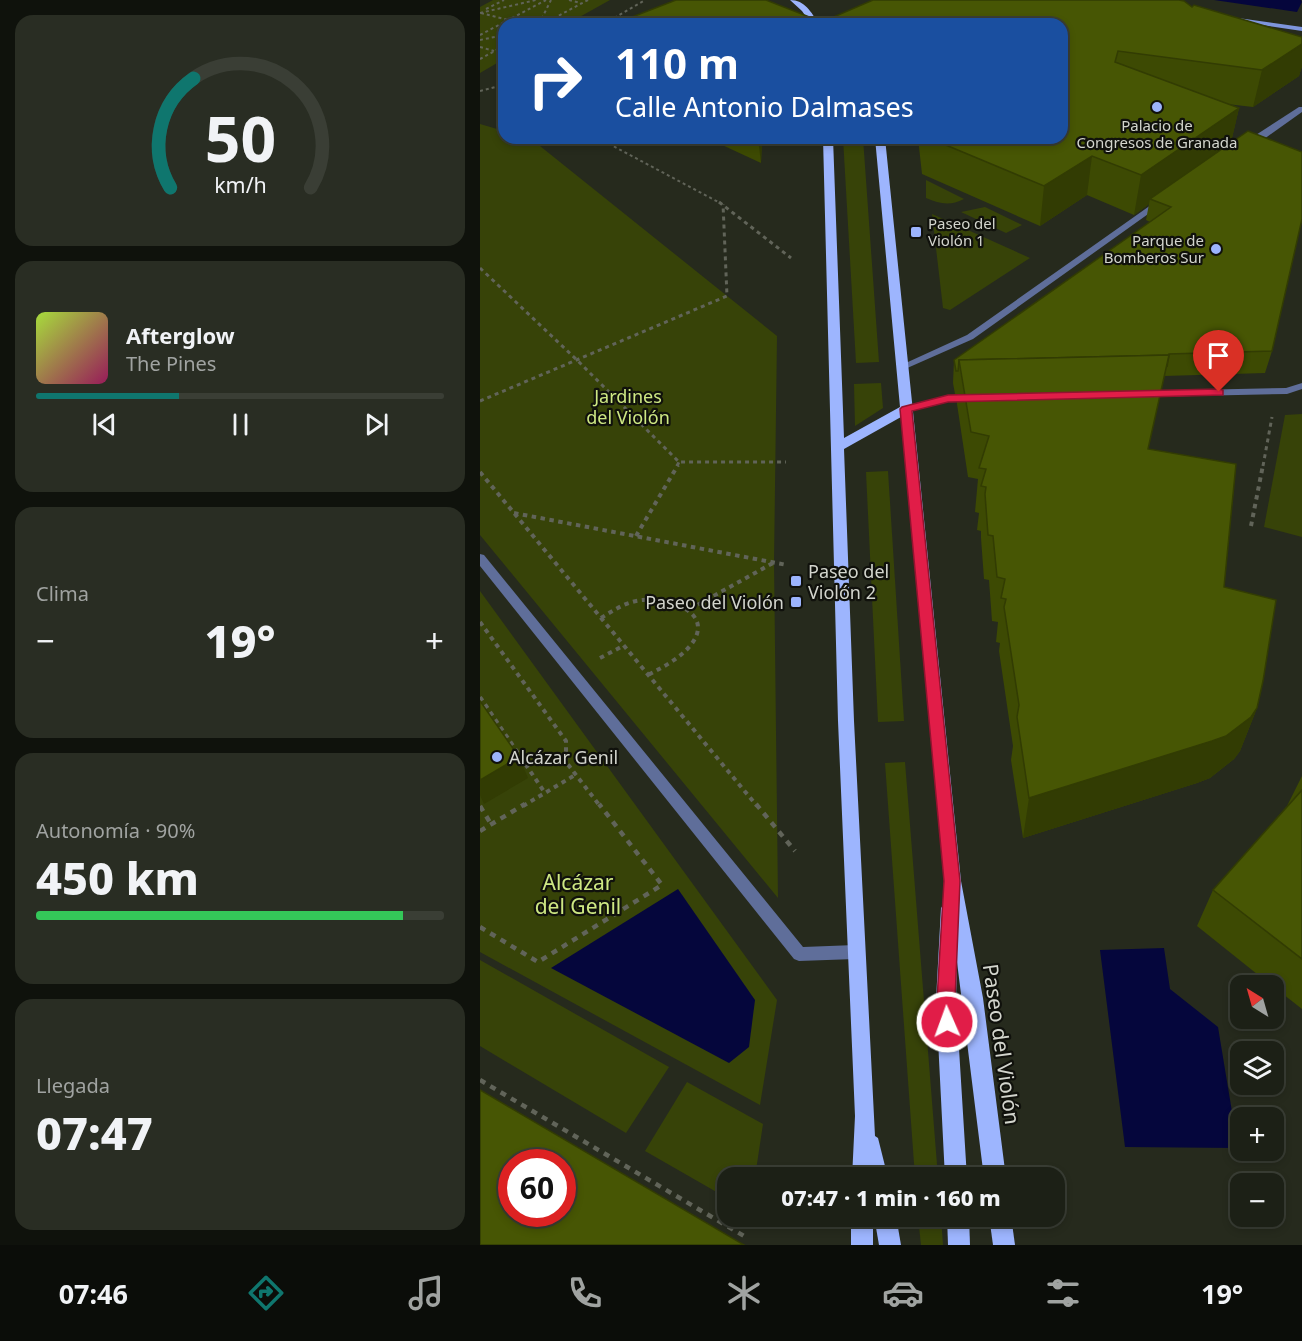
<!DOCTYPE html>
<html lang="es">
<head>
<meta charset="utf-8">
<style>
  :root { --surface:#1c2016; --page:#292d23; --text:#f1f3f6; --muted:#a0a3a1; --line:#3a3e35; --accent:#0f766e }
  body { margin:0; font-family:"Noto Sans",sans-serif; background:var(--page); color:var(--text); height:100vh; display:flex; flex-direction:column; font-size:22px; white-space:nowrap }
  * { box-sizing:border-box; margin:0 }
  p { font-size:20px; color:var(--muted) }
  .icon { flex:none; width:33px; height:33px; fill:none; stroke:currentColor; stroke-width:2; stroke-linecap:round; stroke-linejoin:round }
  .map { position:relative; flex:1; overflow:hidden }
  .side { display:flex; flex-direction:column; gap:15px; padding:15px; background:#0f120c; width:480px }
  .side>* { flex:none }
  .banner { position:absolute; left:18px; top:18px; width:570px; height:126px; border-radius:18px; box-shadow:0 3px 9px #0003,0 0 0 2px var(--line); background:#1a4fa0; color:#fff; overflow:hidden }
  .needle { width:39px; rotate:323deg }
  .tools { position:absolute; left:750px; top:975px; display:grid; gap:12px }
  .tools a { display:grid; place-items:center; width:54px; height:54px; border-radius:12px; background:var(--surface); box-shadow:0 3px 9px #0003,0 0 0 2px var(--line); font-size:30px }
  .speed { position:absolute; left:18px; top:1149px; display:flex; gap:12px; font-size:30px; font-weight:700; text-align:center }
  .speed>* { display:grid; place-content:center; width:78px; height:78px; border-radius:50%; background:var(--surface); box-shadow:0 3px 9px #0003,0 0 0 2px var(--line); line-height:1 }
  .speed .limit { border:9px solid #d22; background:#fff; color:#111 }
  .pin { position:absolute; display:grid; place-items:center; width:51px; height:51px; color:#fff; margin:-62px -26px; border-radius:50% 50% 50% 0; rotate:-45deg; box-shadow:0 0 6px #0007 }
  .pin .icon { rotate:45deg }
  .me { position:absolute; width:66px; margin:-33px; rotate:358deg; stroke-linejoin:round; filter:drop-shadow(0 0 4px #0008) }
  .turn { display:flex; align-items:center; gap:21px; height:126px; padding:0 18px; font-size:27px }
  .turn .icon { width:78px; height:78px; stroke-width:2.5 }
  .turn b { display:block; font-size:42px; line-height:51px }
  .big { font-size:45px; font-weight:800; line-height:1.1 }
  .side .tile { flex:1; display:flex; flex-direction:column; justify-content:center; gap:9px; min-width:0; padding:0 21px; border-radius:18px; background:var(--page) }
  .side .dial { align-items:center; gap:0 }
  .dial svg { height:156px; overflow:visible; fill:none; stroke:var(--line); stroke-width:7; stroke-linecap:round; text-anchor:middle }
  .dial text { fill:var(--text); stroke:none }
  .song { display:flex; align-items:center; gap:18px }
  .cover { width:72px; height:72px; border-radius:9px; background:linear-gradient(135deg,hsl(80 70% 55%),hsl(330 70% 35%)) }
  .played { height:6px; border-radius:3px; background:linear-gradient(90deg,var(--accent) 35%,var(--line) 35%) }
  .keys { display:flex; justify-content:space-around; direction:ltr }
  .heat { display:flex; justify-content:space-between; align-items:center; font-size:33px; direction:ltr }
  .charge { height:9px; border-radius:4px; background:linear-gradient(90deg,#34c759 90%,var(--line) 0) }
  .trip { position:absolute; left:237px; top:1167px; width:348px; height:60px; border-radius:18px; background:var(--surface); box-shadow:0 3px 9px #0003,0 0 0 2px var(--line); font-weight:800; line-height:60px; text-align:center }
  .tab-bar { display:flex; height:96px; justify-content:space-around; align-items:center; background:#0b0d09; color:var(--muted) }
  .tab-bar .icon { width:42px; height:42px }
  .tab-bar .current { color:var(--accent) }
  .tab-bar b { font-size:27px; color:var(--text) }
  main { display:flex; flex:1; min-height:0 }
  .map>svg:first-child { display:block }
</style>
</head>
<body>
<main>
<section class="side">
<div class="tile dial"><svg viewBox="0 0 100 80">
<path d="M14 69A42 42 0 1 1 86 69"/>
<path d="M14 69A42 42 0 0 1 26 13" stroke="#0f766e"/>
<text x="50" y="56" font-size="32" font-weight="700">50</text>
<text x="50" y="72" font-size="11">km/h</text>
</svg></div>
<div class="tile">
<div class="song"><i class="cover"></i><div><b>Afterglow</b><p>The Pines</p></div></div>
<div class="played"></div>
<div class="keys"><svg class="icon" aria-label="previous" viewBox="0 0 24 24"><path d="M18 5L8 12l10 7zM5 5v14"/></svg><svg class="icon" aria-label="pause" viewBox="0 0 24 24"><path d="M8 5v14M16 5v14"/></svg><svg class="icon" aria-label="next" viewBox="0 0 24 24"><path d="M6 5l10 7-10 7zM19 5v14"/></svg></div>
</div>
<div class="tile"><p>Clima</p>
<div class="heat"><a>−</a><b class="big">19°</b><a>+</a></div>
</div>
<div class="tile"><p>Autonomía · 90%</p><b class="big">450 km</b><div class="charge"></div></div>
<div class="tile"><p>Llegada</p><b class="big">07:47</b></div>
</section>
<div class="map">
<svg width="822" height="1245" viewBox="0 0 822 1245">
  <rect width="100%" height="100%" fill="#262a1d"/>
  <g fill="#374308">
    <path d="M13,0H130L87,24H24V59L0,73V7Z"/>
    <path d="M0,124L24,131V138H50L297,336L294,562L298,898L0,535Z"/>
    <path d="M363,138H383L399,362L376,363Z"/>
    <path d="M446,180L484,199C470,206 460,204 446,198Z"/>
    <path d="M505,207L542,225L526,233L481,212Z"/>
    <path d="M452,214L550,258L470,310L463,308Z"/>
    <path d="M401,383L403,408L375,426L374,384Z"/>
    <path d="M822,414V537L784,527L805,415Z"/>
    <path d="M408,471L424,721L398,722L386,472Z"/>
    <path d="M0,591L297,1000L280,1105L0,952Z"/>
    <path d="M425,762L458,1177H435L405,763Z"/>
    <path d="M0,960L189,1067L146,1133L0,1046Z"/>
    <path d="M207,1082L283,1124L275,1177L248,1178L247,1198L165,1151Z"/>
    <path d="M438,1217H461L463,1245H441Z"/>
  </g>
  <g fill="#05063c">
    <path d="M734,0H821L822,2L817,12Z"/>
    <path d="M198,889L275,1000L269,1047L249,1063L71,968Z"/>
    <path d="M684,948L690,989L738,1027L758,1148L645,1147L620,950Z"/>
  </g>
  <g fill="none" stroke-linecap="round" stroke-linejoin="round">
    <g stroke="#616459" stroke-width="2" stroke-dasharray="3 3" stroke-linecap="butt">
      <path d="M89,0L101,3"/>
      <path d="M6,9L24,0"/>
      <path d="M0,13L56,0"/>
      <path d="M1,13L44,24"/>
      <path d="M130,20L139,24"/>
      <path d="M59,24L71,0"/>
      <path d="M63,24L108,0"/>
      <path d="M124,24L165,0"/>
      <path d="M0,35L66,0"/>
      <path d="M0,40L24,35"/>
      <path d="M0,47L14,51"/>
      <path d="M0,59L24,46"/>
      <path d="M24,83L19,86L24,88"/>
      <path d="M0,91L19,86"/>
      <path d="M118,138L242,204"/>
    </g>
    <g stroke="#616459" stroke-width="3" stroke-dasharray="4 4" stroke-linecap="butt">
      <path d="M239,202L311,258"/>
      <path d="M0,268L97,360L199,462H306"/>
      <path d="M0,401L247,296L243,204"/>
      <path d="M197,466L199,462"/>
      <path d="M783,466L792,417"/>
    </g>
    <g stroke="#616459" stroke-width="4" stroke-dasharray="4.5 4.5" stroke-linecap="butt">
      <path d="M0,472L277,806"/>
      <path d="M34,513L307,565"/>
      <path d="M771,526L783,465"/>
      <path d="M156,536L198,465"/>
      <path d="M210,609L293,563"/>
      <path d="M121,618C134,610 147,601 163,600C189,597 237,613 210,646C199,659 183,667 168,675"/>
      <path d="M0,622L86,741V762L120,806"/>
      <path d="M120,658L143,646"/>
      <path d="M0,697L65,793"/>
      <path d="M43,806L95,775"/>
    </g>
    <g stroke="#616459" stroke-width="4.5" stroke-dasharray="6 6" stroke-linecap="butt">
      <path d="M276,804L315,851"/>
      <path d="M0,806L11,824"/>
      <path d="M0,831L45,804"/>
      <path d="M0,927L58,962L182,885L119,804"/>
      <path d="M0,1080L264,1236"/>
    </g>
    <g fill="#5f6e9a" fill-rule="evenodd">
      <path d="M819,107H822V112L784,139L769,144L765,142Z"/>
      <path d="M678,200L685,202L493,339L425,369H419L417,367L487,335Z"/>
    </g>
    <path fill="#5f6e9a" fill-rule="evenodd" d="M0,554L4,555L323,947L375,945L380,947L383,952L380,957L375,959L319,961L314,959L0,566Z"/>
    <g fill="#5f6e9a" fill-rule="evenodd">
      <path d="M822,383V389L807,394L666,397L661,394L666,391L806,388Z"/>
      <path d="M492,395L496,396V400L468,402L426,412L421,409L422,407L468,396Z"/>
    </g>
    <path fill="#7e95dc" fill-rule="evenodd" d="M758,18L822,27V31L756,21V19Z"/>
    <g fill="#9db5fe" fill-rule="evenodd">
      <path d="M310,0C325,0 331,12 339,24H331L322,11Z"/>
      <path d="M343,138H353L364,438L420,407L395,138H405L481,881L503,998L526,1178H504L477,962L476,1000L487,1178H465L456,1000L461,908L466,901L421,417L364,449L374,721L395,1136L398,1138L408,1178H372L375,1116L358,721Z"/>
      <rect x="371" y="1216" width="22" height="29"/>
      <path d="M394,1216H416L421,1245H399Z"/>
      <path d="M467,1216H489L490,1245H468Z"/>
      <path d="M509,1216H531L535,1245H513Z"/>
    </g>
  </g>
  <g fill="#3d4a03">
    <path d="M289,1L342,22L712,7L822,37V66L819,76L773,107L747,104L759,108L751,142L792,351L785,373L684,376L668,449L744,587L777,708L760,751L754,759L730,778L717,783L543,838L531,760L533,746L519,651L520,643L516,642L518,622L512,621L509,580L504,579L501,538V531L497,530L499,513L495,512L498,479L488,477L477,404V394H475L473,383L474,360L670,222L666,220L669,204L654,215L607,195L560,226L442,174L438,138H582V24H134Z"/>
    <path d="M227,138H282L281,163Z"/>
    <path d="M822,776V1009L794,987V986H792L717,926L733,890L807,806Z"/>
  </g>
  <g fill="#323c03">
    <path d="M822,44V66L819,76L773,107L782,70Z"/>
    <path d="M759,108L750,147L670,199L669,204L654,215L661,175Z"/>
    <path d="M278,138H282L281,163Z"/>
    <path d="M612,156L607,195L560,226L564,186Z"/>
    <path d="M777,708L760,751L754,759L730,778L717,783L543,838L549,798Z"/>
    <path d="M39,757L48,778L4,804L0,795V780Z"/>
  </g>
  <g fill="#475604" stroke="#323c03" stroke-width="1.5" fill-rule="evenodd">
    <path d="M196,0H286L342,22L393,0H699L704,1L712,7L714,5L822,37V44L782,70L638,51L635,62L759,108L661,175L612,156L564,186L449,138H582V24H134Z"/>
    <path d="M768,131L822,152V219L792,351L689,354L687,367L689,355L479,360L478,371H476L474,360L691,207L670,199Z"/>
    <path d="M689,355L668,449L756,464L744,587L796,600L783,681L777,708L771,717L746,736L732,741L549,798L537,717L539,705L524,607L526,599L521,598L525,579L517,577L513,536L508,535L505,494L506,487L501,486L506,469L499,468L509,436L491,432L479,360Z"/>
    <path d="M0,701L39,757L0,780Z"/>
    <path d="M822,790V959L733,890Z"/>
    <path d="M0,1090L264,1245H0ZM32,1162H82V1214H32Z"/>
  </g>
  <path fill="#e11d48" stroke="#92132f" stroke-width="1.5" d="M739,389L743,390V395L468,402L432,411L480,881L475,1000L476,1022L474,1028L467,1031L461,1028L457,1000L464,881L420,409L422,407L468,395Z"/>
  <g fill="#9cb4fd" stroke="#10110c" stroke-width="2">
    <circle cx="677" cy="107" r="6"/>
    <rect x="430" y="226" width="12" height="12" rx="3"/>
    <circle cx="736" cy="249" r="6"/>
    <rect x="310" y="575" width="12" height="12" rx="3"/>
    <rect x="310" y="596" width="12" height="12" rx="3"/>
    <circle cx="17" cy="757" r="6"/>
  </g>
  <g text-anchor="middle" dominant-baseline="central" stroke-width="4.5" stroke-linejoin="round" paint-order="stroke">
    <g font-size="15" fill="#d3d5cd" stroke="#10110c">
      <text x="677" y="125">Palacio de<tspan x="677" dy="17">Congresos de Granada</tspan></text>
      <text x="448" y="223" text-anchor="start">Paseo del<tspan x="448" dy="17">Violón 1</tspan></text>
      <text x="724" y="240" text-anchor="end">Parque de<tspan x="724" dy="17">Bomberos Sur</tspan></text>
    </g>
    <g font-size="18" fill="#cee883" stroke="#10110c">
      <text x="148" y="396">Jardines<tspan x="148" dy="21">del Violón</tspan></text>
    </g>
    <g font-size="18" fill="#d3d5cd" stroke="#10110c" text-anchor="start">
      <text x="328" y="571">Paseo del<tspan x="328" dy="21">Violón 2</tspan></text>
      <text x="304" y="602" text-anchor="end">Paseo del Violón</text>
      <text x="29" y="757">Alcázar Genil</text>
    </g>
    <g font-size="21" fill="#cee883" stroke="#10110c">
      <text x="98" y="882">Alcázar<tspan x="98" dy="24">del Genil</tspan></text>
    </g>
    <g font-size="21" fill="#d3d5cd" stroke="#10110c">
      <text transform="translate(522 1044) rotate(82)">Paseo del Violón</text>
    </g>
  </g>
</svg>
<div class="tools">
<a><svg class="needle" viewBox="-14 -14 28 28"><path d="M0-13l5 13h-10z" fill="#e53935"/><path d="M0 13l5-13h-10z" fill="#a0a3a1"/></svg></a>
<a><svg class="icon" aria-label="layers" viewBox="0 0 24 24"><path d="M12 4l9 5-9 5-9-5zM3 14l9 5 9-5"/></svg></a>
<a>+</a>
<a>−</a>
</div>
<div class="speed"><div class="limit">60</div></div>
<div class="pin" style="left:739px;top:392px;background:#d93025"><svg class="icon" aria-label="arrive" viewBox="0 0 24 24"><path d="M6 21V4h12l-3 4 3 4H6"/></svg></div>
<svg class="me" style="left:467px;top:1022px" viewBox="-20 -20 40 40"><circle r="17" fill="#e11d48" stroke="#fff" stroke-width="3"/><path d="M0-11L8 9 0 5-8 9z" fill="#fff"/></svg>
<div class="trip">07:47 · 1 min · 160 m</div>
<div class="banner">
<div class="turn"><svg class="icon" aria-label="right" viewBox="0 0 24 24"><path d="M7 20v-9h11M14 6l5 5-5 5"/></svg><div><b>110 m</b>Calle Antonio Dalmases</div></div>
</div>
</div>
</main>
<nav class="tab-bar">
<b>07:46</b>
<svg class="icon current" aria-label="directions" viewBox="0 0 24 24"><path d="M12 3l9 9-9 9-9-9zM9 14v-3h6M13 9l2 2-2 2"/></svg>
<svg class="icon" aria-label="music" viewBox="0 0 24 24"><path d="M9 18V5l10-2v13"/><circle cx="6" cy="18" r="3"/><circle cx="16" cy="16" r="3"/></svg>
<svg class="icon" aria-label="phone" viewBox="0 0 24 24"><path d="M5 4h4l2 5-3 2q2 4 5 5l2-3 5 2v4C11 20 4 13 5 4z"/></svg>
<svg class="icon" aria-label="climate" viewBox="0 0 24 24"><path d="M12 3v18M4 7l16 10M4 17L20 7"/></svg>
<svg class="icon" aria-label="car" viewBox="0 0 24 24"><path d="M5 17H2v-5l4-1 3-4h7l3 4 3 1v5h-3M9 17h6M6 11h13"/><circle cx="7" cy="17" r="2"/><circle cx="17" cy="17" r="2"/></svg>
<svg class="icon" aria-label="filters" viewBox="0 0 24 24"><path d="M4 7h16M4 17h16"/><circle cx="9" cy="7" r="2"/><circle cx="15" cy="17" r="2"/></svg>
<b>19°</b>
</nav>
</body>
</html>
